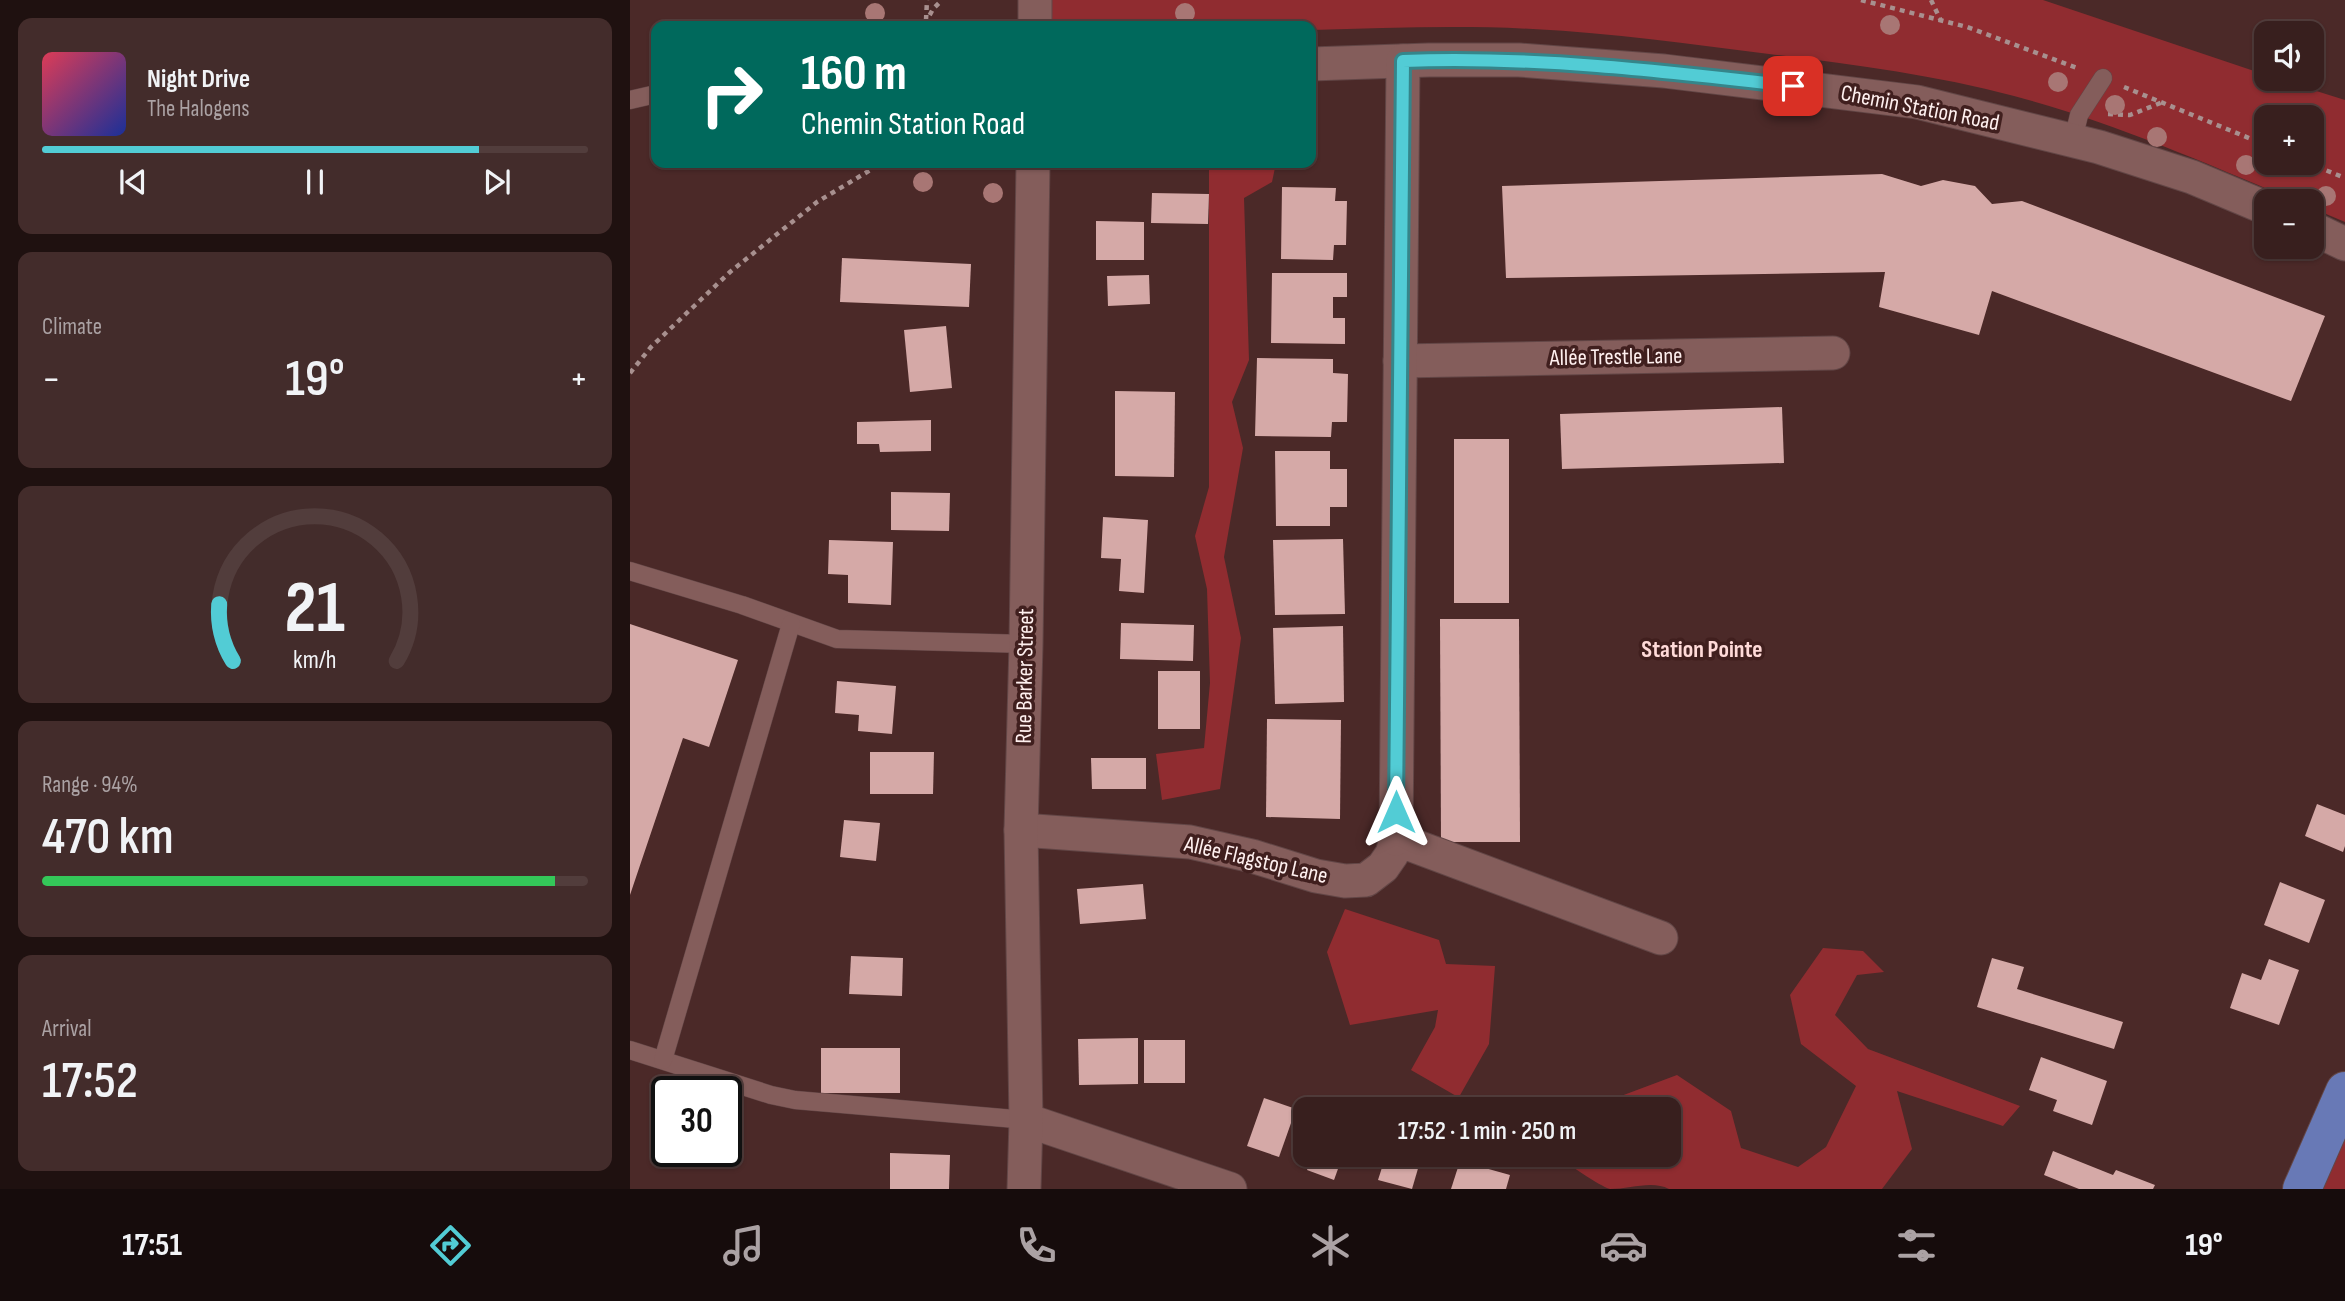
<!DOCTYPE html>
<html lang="en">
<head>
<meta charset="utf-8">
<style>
  :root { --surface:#381f1e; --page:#432c2b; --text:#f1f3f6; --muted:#aba2a4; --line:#523d3c; --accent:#52ccd5 }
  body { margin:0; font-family:"Sofia Sans Condensed",sans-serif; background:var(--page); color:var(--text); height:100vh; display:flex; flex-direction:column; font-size:26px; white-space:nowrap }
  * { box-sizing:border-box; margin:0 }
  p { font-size:23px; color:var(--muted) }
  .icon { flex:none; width:38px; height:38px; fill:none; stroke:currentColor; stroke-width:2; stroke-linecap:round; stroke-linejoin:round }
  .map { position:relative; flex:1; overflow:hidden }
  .side { display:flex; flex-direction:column; gap:18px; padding:18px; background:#1f1110; width:630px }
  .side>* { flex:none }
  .guide { position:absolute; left:21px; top:21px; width:665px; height:147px; border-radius:14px; box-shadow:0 2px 5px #0004,0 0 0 2px var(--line); background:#00695c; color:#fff; overflow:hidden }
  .tools { position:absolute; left:1624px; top:21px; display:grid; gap:14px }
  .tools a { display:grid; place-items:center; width:70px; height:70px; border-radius:14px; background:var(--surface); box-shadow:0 2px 5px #0004,0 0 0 2px var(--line); font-size:35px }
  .speed { position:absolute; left:21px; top:1076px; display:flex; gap:14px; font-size:35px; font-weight:700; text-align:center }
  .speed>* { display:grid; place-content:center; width:91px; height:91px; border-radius:50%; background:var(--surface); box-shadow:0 2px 5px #0004,0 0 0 2px var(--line); line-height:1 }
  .speed .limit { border:4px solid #111; border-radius:10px; background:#fff; color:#111 }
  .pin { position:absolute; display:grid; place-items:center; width:60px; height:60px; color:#fff; margin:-30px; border-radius:14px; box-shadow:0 4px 10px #0006 }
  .me { position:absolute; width:77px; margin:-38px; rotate:0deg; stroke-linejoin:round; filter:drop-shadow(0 0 5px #0008) }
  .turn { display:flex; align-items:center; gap:24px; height:147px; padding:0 35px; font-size:32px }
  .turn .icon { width:91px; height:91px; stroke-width:2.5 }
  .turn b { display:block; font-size:49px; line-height:60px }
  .big { font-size:52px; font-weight:600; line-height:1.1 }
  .side .tile { flex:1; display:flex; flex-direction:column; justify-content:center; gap:10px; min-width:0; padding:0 24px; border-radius:14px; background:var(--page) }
  .side .dial { align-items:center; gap:0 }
  .dial svg { height:182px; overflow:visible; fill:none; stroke:var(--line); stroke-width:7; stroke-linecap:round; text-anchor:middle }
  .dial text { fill:var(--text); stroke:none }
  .song { display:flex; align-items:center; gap:21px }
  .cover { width:84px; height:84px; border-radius:10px; background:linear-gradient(135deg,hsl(350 70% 55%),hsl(230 70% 35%)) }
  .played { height:7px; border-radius:4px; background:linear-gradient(90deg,var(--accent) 80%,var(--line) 80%) }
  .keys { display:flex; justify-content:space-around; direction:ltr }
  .heat { display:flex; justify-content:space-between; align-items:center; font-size:38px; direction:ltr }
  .charge { height:10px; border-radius:5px; background:linear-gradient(90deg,#34c759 94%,var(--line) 0) }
  .trip { position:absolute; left:663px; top:1097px; width:388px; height:70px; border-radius:14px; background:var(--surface); box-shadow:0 2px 5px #0004,0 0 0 2px var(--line); font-weight:600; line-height:70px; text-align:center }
  .tabs { display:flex; height:112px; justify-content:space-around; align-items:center; background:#160c0c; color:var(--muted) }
  .tabs .icon { width:49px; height:49px }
  .tabs .on { color:var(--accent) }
  .tabs b { font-size:32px; color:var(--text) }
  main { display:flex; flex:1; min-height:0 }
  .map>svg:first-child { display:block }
</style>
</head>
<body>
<main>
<section class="side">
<div class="tile">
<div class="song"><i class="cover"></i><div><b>Night Drive</b><p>The Halogens</p></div></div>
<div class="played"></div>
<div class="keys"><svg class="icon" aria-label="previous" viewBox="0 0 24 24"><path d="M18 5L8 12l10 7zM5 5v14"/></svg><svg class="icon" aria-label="pause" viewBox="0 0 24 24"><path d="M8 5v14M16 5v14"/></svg><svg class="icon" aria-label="next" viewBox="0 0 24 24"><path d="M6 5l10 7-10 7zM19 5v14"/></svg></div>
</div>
<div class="tile"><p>Climate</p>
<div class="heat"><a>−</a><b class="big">19°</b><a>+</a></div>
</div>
<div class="tile dial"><svg viewBox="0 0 100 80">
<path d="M14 69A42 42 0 1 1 86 69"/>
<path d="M14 69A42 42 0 0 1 8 44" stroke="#52ccd5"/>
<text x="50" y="56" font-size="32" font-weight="700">21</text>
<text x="50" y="72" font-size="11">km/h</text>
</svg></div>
<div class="tile"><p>Range · 94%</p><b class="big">470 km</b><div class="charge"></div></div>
<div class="tile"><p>Arrival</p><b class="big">17:52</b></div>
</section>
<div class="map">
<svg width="1715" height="1189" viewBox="0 0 1715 1189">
  <rect width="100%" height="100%" fill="#4b2928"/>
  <g fill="#902c30" fill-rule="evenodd">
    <path d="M416,0H1413L1636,75V79H1648L1715,100V222L1682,208V201H1666C1576,163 1479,121 1384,96C1304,75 1221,64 1139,54C1060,44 982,33 903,29C829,25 755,28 681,30V26H417ZM1636,117H1682V163H1636Z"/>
    <path d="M579,163H646L642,182L614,198L619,360L602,402L613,448L594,557L611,638L590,789L532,800L526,754L574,748L580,683L577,589L565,536L579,487Z"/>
    <path d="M715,909L809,940L816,964L865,966L859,1044L829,1097L855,1095L983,1099L1047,1075L1101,1111L1111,1148L1168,1167L1196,1147L1226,1086L1171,1044L1160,995L1193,948L1233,951L1254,972L1227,975L1205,1015L1238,1049L1390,1106L1373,1126L1267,1091L1282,1149L1252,1189H1039C1022,1180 1000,1189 980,1189C969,1186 936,1162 924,1155H1040V1110L812,1109L828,1097L781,1070L805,1027L808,1010L720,1025L697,952Z"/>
    <path d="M1715,1091V1189H1672Z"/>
  </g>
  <g fill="#d5a9a7">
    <path d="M1252,174L1291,186L1313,180L1345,186L1362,204L1392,201L1695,316L1661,401L1362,291L1349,335L1249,307L1255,272L876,278L872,186Z"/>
    <path d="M652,187L706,188L705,201H717L716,245H704L703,260L651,259Z"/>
    <path d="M522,193L579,194L578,224L521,223Z"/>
    <path d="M466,221L514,222V260H466Z"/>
    <path d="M212,258L341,264L339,307L210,302Z"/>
    <path d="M642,273H717V297H703V318H715V344L641,343Z"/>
    <path d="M519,275L520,304L478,306L477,276Z"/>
    <path d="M316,326L322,388L280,392L274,330Z"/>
    <path d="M627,358L703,359V373L718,374L717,422H702L701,437L625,436Z"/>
    <path d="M485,391L545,392L544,477L485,476Z"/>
    <path d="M1152,407L1154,463L932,469L930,414Z"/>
    <path d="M301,420V451L250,452L249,444H227V422Z"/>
    <rect x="824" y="439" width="55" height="164"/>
    <path d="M645,451H700V469H717V507H700V526H646Z"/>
    <path d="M261,492L320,493L319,531L261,530Z"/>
    <path d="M473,517L518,520L514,593L489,591L491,559L471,558Z"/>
    <path d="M713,539L715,614L645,615L643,540Z"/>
    <path d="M199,540L263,542L261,605L218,603V575L198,574Z"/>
    <path d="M810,619H889L890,842H811Z"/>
    <path d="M491,623L564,625L563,661L490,659Z"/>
    <path d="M0,624L108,660L79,747L53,738L0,895Z"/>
    <path d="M713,626L714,702L645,704L643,628Z"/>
    <rect x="528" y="671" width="42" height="58"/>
    <path d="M207,681L266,686L262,734L228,731L229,715L205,713Z"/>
    <path d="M637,719L711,720L710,819L636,817Z"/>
    <path d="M240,752H304L303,794H240Z"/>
    <path d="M461,758H516V789H462Z"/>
    <path d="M1687,804L1715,815V846L1713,852L1675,836Z"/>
    <path d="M214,820L250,823L246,861L210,857Z"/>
    <path d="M1650,882L1695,900L1679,943L1634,925Z"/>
    <path d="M513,884L516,919L450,924L447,889Z"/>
    <path d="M221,956L273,958L272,996L219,994Z"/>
    <path d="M1362,958L1394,967L1387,989L1493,1022L1484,1049L1347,1007Z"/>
    <path d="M1639,959L1669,970L1649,1025L1600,1008L1612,973L1631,980Z"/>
    <path d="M508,1038V1084L449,1085L448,1039Z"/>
    <rect x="514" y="1040" width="41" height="43"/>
    <rect x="191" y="1048" width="79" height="45"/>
    <path d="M1411,1057L1477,1081L1462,1125L1423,1111L1427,1100L1399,1090Z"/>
    <path d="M634,1098L666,1109L649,1157L617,1146Z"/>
    <path d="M1423,1151L1483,1175L1486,1170L1525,1185L1523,1189H1449L1414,1175Z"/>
    <path d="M260,1153L320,1155L319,1189H260Z"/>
    <path d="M683,1155H713L704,1180L677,1170Z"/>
    <path d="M756,1155H792L782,1189L748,1180Z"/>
    <path d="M830,1161L880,1175L876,1189H821Z"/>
  </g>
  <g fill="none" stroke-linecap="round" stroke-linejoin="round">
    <g stroke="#624646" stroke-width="19">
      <g id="service">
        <path d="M0,100L26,94"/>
        <path d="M1443,140L1449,115L1473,78"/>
        <path d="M0,571L112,605L207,639L396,644"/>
        <path d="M0,1050L141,1095L165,1100L396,1120"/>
        <path d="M33,1060L161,624"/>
      </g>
    </g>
    <g stroke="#624646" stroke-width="35">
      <g id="minor">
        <path d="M405,26V0"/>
        <path d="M681,64L799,60H889L1034,71L1287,102L1469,147L1562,177L1636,208"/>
        <path d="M1682,228L1715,244"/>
        <path d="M770,361L1203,353"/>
        <path d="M391,830L560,842L622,856L686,876L715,881L736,880L753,867L762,854L766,839L1031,938"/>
        <path d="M766,839L773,61"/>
        <path d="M396,1120L600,1189"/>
        <path d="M394,1189L396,1120L391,830L396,644L403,163"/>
      </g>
    </g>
    <g stroke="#624646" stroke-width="40">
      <path id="primary" d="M1672,1189L1715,1091"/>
    </g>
    <g stroke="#a8908f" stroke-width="4.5" stroke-dasharray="5 5" stroke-linecap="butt">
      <path d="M1231,0L1337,27L1450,69"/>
      <path d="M1301,0L1311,21"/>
      <path d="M296,20L297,0"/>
      <path d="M295,24L303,9L312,0"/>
      <path d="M1494,87L1636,145"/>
      <path d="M1478,114L1500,115L1533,102"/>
      <path d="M1678,163L1715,178"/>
      <path d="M0,373L21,347L100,272L187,202L252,163"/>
    </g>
    <use href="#service" stroke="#845d5b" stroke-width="18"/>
    <use href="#minor" stroke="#845d5b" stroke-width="33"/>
    <use href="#primary" stroke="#6879b6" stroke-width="38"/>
  </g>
  <g fill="#a87674">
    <circle cx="245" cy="13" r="10"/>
    <circle cx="555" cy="13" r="10"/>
    <circle cx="1260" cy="25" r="10"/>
    <circle cx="1428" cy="82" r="10"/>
    <circle cx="1485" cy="105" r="10"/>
    <circle cx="1527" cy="137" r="10"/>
    <circle cx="1616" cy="165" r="10"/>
    <circle cx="293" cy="182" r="10"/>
    <circle cx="363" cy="193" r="10"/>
    <circle cx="1696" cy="196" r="10"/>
  </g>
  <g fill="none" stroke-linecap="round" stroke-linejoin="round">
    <g stroke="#35858a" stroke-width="18">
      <path id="route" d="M766,812L773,61C904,56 1033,71 1163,86"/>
    </g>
    <use href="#route" stroke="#52ccd5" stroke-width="12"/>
  </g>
  <g text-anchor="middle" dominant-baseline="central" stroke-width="7" stroke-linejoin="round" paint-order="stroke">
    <g font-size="23" fill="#fff0ef" stroke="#401f1e">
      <text transform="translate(1290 108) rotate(11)">Chemin Station Road</text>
      <text transform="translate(986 357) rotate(-1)">Allée Trestle Lane</text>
      <text transform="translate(395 676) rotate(-89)">Rue Barker Street</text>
      <text transform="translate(626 860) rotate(13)">Allée Flagstop Lane</text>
    </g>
    <g font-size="24" font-weight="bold" fill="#ffdad8" stroke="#401f1e">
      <text x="1072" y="649">Station Pointe</text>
    </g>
  </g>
</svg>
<div class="tools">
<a><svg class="icon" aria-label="sound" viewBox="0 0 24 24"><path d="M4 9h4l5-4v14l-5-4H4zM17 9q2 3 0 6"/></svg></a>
<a>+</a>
<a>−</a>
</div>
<div class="speed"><div class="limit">30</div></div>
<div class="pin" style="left:1163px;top:86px;background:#d93025"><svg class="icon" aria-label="arrive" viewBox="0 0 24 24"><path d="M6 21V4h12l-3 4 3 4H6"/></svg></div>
<svg class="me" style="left:766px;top:812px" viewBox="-20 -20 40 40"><path d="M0-17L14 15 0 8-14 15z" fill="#52ccd5" stroke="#fff" stroke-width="4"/></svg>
<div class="trip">17:52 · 1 min · 250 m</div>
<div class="guide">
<div class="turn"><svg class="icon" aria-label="right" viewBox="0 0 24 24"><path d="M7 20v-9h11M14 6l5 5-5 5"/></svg><div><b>160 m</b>Chemin Station Road</div></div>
</div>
</div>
</main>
<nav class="tabs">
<b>17:51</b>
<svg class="icon on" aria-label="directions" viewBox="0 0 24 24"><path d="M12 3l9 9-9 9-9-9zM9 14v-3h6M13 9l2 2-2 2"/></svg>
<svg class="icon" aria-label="music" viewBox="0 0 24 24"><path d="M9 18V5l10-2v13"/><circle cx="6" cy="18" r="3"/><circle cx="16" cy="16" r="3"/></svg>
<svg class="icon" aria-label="phone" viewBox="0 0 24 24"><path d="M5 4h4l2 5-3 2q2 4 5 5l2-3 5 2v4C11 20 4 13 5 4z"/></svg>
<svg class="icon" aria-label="climate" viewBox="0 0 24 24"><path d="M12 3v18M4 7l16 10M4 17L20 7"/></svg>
<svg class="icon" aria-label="car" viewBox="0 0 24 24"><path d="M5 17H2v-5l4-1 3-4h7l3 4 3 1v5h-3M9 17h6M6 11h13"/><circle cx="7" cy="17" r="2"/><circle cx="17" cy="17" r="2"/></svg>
<svg class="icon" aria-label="filters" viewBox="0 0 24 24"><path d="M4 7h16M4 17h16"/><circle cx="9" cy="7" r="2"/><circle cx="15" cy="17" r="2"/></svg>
<b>19°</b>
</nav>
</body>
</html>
